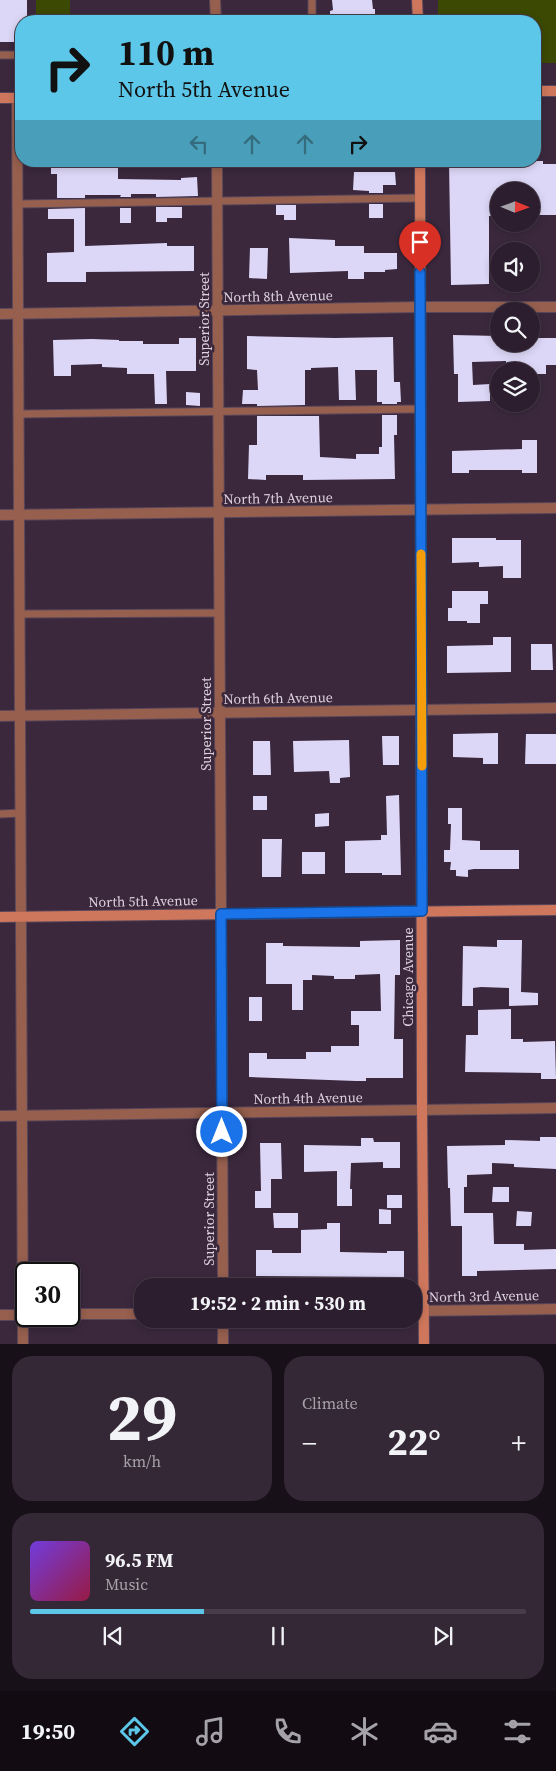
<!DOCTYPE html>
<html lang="en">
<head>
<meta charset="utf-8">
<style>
  :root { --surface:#2c1e2e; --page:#342736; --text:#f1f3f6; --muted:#a6a2aa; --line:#483c4a; --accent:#5cc7e8 }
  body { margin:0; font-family:"Source Serif 4",serif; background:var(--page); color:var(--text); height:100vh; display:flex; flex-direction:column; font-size:19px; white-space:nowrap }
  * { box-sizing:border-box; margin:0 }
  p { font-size:16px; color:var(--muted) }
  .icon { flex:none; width:28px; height:28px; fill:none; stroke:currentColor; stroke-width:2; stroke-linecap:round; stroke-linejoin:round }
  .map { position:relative; height:1344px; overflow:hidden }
  .side { display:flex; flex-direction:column; gap:12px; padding:12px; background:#181019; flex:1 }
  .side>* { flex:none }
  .hud { position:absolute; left:15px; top:15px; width:526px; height:152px; border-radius:20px; box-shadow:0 2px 8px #0003,0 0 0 1px var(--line); background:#5cc7e8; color:#111; overflow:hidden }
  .needle { width:32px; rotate:91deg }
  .controls { position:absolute; left:490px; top:182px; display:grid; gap:10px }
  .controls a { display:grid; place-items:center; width:50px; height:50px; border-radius:50%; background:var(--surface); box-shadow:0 2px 8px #0003,0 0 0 1px var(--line); font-size:25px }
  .speed { position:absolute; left:15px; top:1262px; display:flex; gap:10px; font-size:25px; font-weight:700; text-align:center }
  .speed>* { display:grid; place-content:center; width:65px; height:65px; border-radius:50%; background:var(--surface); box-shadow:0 2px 8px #0003,0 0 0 1px var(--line); line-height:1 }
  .speed .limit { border:2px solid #111; border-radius:8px; background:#fff; color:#111 }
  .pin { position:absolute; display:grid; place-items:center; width:42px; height:42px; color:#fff; margin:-51px -21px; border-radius:50% 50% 50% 0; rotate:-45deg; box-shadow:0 0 5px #0007 }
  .pin .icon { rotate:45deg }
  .me { position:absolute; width:55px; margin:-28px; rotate:0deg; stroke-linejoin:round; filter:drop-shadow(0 0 4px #0008) }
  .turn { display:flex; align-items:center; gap:18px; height:105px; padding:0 20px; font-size:22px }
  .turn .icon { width:65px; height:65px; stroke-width:2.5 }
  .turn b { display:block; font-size:35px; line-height:42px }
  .lanes { display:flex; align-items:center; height:48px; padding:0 20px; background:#0003; justify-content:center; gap:25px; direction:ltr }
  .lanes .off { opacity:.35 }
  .big { font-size:38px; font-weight:700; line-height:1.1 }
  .side .widget { flex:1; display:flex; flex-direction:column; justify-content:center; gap:8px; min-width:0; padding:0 18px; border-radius:20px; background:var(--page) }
  .side .dial { align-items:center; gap:0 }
  .dial b { font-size:65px; line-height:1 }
  .song { display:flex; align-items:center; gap:15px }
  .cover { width:60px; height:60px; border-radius:8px; background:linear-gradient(135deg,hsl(260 70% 55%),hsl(340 70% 35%)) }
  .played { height:5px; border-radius:2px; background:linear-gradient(90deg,var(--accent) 35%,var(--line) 35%) }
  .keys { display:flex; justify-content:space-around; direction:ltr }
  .heat { display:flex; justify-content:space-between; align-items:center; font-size:28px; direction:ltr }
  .side .tiles { flex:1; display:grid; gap:12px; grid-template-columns:1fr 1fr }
  .widget:last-child { grid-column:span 2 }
  .trip { position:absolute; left:134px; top:1278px; width:288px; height:50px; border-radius:20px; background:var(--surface); box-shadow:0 2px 8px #0003,0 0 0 1px var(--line); font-weight:700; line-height:50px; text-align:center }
  .tab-bar { display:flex; height:80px; justify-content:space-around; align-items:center; background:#120c12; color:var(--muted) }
  .tab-bar .icon { width:35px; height:35px }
  .tab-bar .current { color:var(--accent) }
  .tab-bar b { font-size:22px; color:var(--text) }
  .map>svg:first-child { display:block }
</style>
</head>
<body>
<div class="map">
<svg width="556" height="1344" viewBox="0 0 556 1344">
  <rect width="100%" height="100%" fill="#3b283d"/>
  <g fill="#3b4903">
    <rect x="36" y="0" width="34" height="21"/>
    <path d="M438,0H556V63H535V21H438Z"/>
  </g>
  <g fill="#ddd7f7">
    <path d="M0,0H27V21H21V42H0Z"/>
    <path d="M332,0H372L373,9H375V21H330V11L333,10Z"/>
    <path d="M51,161H118V179L181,180V178L197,177L198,196L156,197V194H131V197H120L121,195H85V198H57V174H51Z"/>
    <path d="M449,161H543V164H556V215H531V191H499V215L489,216V284L451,285Z"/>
    <path d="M354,172H395L396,185H383V193H369V191L353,190Z"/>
    <rect x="369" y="204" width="14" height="14"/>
    <path d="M276,205H296V220H284V215H276Z"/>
    <path d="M156,207H182V218H167V222H156Z"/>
    <path d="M85,208V246L167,243V246H194V271L86,272V282H47V253L74,252V219H48V209Z"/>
    <rect x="120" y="208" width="11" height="15"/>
    <path d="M289,238L335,240V246H364V253H397V269L385,270V272H364V279H348V271L290,273Z"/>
    <path d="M250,248H268L267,279L249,278Z"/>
    <path d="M453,335L499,336V344H531V338H556V365H546V374H531V371H506V361L472,362L473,385L490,384V401L458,402V374H454Z"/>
    <path d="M247,336L335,338L393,337L394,382H400L401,402H397V404H382V402H377V370H355L356,400H339L338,367L311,368V370H305V405L257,406V404H242L243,390H258L257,370L247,369Z"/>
    <path d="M179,338H196V371H166L167,404H155L154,374H127V368L102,367V364L71,365V376H54L53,340L92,339L119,340V341H143V344H179Z"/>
    <path d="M186,392L200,393V406L186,405Z"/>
    <path d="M382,415H397V435H394L395,479L303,480V475H266V480L248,479L249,445H257V416H319L320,457L356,459V454H379V447H382Z"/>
    <path d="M522,440H537V473H522V470H469V473H452V451L522,449Z"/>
    <path d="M452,538H496V540H521V578H503V566L479,567V562L452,563Z"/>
    <path d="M452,591H488V604H480V623H467V621H448V608H452Z"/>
    <path d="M493,637H511V672L447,673V646L493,645Z"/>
    <path d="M531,644H552L553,670H531Z"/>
    <path d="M498,733V764H483V758L453,757V734Z"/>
    <path d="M526,734H556V764H525Z"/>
    <path d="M382,736H399V765H383Z"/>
    <path d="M349,740L350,777L340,778V783H330L329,771L294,772L293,741Z"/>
    <path d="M253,741H270L271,775H253Z"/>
    <path d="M399,795L401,875H382V873H345V841L381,840V835H387L386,796Z"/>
    <rect x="253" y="796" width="14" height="14"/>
    <path d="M448,808H462V840L480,841V850H519V869H474L468,870V877L456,876V870H450L451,862H444V850H450L451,824H448Z"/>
    <path d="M329,813V826L315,827V814Z"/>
    <path d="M262,839H282L281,877H262Z"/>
    <rect x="302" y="852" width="23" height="22"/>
    <path d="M400,940V975H395L394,1039H403V1078H366V1081H356L249,1077V1053H267V1059H306V1052H331V1046H359V1025H351V1011H381L380,974L355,975V979H334V976L312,975V980H303V1010H292V984H266V943H283V946L360,947V941Z"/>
    <path d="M497,940H522L521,992L538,993V1005L509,1006V988L481,987L473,988V1006H462L463,946L497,947Z"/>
    <rect x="249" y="997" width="13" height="24"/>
    <path d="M511,1009V1039H523V1042L555,1041L556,1079H541V1073L465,1072L466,1035H478V1010Z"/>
    <path d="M540,1137H556V1169L514,1167V1164L492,1163V1174L467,1175V1187H464V1213H493L494,1244H524V1250L556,1249V1269L477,1271V1276H462V1226H451L450,1188H448L447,1146L505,1145V1140L540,1141Z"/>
    <path d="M361,1138H373L374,1142H400V1168H383V1162L351,1163L350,1189H352V1206H337V1171L304,1172V1145L361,1146Z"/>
    <path d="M260,1143H281L282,1179H271V1208H255V1191H261Z"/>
    <path d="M493,1187H509V1202H492Z"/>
    <rect x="387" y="1195" width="15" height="13"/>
    <path d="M379,1209L391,1210V1224H379Z"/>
    <path d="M517,1211L532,1212L531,1226H516Z"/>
    <path d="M273,1213H298V1228H274Z"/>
    <path d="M327,1223H340V1252L387,1253V1251H404V1277L256,1276V1250H272V1253H301V1230L327,1229Z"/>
  </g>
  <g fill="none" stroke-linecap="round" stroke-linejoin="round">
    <g stroke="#58465a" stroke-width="9">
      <g id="lane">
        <path d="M312,0V21"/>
        <path d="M0,55H21"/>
        <path d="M18,204L420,198"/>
        <path d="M19,414L419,409"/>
        <path d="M20,614L219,613"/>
        <path d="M0,814L21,813"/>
      </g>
    </g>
    <g stroke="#58465a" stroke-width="12">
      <g id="street">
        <path d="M215,0L216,21"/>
        <path d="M17,98L23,1344"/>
        <path d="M217,161L223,1286"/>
        <path d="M0,314L420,307H556"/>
        <path d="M0,515L556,508"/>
        <path d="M0,716L556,708"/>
        <path d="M0,1116L556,1108"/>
        <path d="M412,1311L556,1309"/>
        <path d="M69,1314H142"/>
        <path d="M0,1315H26"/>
        <path d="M223,1319V1344"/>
      </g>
    </g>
    <g stroke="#58465a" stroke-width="12">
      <g id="secondary">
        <path d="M417,0L418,21"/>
        <path d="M535,91H556"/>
        <path d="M0,98H21"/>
        <path d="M420,161L422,1110L424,1344"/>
        <path d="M0,917L556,910"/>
      </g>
    </g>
    <use href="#lane" stroke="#965f4e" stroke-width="7"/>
    <use href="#street" stroke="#965f4e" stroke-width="10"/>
    <use href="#secondary" stroke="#ce775c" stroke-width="10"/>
  </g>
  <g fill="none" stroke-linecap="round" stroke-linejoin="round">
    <g stroke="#114b97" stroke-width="12">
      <path id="route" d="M222,1132L221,914L422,911L420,272"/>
    </g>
    <use href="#route" stroke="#1a73e8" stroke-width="9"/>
    <path stroke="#f59e0b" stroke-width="9" d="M421,554L422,766"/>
  </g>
  <g text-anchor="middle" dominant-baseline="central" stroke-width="5" stroke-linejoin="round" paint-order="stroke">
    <g font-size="14" fill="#ddd1de" stroke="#3b283d">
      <text transform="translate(278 296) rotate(-1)">North 8th Avenue</text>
      <text transform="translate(204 319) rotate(-90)">Superior Street</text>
      <text transform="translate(278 498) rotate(-1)">North 7th Avenue</text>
      <text transform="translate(278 698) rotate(-1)">North 6th Avenue</text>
      <text transform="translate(206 724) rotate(-90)">Superior Street</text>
      <text transform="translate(143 901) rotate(-1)">North 5th Avenue</text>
      <text transform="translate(408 977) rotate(-90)">Chicago Avenue</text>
      <text transform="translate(308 1098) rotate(-1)">North 4th Avenue</text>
      <text transform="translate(209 1219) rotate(-90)">Superior Street</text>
      <text transform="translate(484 1296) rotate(-1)">North 3rd Avenue</text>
    </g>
  </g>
</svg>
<div class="controls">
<a><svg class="needle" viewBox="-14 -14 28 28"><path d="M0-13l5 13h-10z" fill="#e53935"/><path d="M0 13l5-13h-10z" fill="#a6a2aa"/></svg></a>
<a><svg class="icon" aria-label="sound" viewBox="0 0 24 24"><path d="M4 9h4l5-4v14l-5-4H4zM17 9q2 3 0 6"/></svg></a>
<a><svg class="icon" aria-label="search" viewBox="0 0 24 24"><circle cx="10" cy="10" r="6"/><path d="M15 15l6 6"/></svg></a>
<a><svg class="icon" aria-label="layers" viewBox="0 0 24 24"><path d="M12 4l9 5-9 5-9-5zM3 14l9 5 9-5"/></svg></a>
</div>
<div class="speed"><div class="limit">30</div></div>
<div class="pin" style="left:420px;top:272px;background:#d93025"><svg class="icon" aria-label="arrive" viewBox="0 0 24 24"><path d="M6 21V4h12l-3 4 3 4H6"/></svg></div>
<svg class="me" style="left:222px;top:1132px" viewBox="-20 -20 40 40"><circle r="17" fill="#1a73e8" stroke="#fff" stroke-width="3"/><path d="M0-11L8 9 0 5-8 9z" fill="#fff"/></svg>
<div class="trip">19:52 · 2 min · 530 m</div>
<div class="hud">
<div class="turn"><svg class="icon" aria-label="right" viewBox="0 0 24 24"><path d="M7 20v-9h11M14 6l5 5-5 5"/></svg><div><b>110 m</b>North 5th Avenue</div></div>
<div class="lanes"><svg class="icon off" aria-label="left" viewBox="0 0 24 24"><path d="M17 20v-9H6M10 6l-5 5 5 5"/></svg><svg class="icon off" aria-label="ahead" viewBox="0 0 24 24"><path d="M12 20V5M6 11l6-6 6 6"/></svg><svg class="icon off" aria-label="ahead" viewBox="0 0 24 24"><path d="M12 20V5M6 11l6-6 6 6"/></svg><svg class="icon" aria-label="right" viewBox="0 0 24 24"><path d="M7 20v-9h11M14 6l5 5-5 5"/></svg></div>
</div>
</div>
<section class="side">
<div class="tiles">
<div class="widget dial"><b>29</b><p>km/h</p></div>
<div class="widget"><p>Climate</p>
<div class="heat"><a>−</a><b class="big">22°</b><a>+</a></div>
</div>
<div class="widget">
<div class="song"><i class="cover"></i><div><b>96.5 FM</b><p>Music</p></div></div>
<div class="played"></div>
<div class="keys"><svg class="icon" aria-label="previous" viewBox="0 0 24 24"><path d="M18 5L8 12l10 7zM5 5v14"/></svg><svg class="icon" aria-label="pause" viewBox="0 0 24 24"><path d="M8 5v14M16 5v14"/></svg><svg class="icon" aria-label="next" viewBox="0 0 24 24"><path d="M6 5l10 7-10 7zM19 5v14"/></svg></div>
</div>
</div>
</section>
<nav class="tab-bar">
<b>19:50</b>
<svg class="icon current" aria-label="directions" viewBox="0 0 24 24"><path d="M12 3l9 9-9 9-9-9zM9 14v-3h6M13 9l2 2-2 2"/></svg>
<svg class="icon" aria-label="music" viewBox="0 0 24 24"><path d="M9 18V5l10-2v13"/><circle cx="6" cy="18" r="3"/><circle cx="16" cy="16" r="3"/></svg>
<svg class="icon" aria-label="phone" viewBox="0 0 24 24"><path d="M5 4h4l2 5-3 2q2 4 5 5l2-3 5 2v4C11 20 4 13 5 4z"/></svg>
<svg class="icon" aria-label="climate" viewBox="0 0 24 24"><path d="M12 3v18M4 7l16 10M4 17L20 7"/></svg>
<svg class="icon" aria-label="car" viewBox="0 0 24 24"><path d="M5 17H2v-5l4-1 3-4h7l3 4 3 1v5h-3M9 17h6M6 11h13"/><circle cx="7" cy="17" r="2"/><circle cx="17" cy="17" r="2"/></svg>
<svg class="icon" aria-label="filters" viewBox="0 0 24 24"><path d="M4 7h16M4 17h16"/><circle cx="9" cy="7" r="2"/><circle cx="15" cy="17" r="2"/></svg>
</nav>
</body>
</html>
